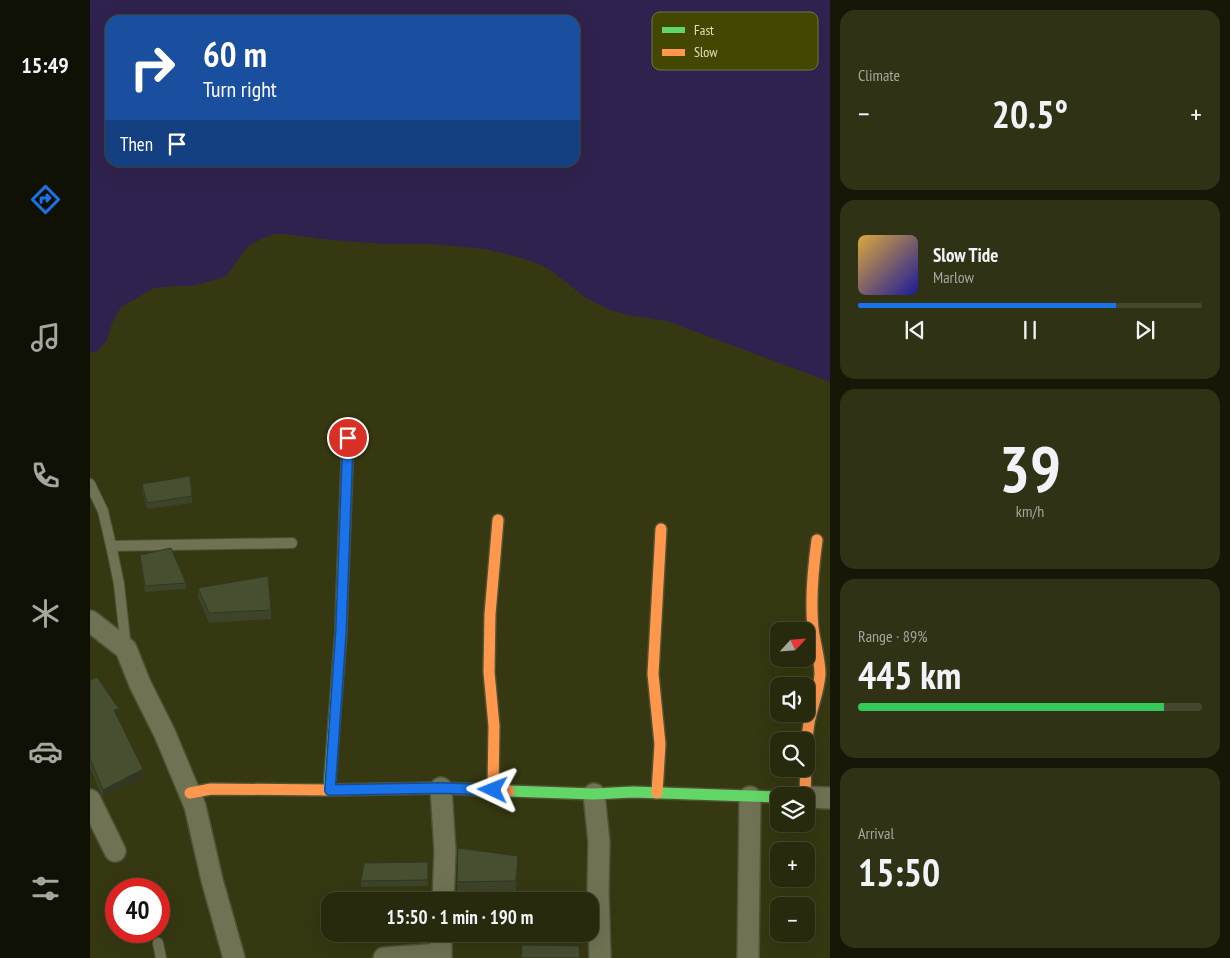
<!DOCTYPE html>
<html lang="en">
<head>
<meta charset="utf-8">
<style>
  :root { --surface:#282a0d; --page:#303216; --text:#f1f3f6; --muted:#a5a79d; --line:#44462e; --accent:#1a73e8 }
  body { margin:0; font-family:"PT Sans Narrow",sans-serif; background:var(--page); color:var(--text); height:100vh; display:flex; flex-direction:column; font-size:19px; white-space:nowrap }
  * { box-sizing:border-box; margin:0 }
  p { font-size:16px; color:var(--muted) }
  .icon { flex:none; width:28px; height:28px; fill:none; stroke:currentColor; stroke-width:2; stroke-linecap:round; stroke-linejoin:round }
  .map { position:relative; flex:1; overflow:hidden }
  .details { display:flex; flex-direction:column; gap:10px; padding:10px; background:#161707; width:400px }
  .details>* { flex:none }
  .hud { position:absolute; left:15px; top:15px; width:475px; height:152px; border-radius:15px; box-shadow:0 5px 20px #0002,0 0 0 1px var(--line); background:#1a4fa0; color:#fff; overflow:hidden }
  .needle { width:32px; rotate:64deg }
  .buttons { position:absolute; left:680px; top:622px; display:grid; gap:10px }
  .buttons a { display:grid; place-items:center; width:45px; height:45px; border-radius:10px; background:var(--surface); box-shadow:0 5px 20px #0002,0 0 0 1px var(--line); font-size:25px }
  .speed { position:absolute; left:15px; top:878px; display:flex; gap:10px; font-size:25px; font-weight:700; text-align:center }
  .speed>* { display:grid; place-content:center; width:65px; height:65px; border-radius:50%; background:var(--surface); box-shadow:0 5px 20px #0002,0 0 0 1px var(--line); line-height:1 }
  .speed .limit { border:8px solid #d22; background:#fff; color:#111 }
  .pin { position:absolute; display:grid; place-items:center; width:42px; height:42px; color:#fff; margin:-21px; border:2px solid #fff; border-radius:50%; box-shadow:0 1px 5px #0007 }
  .me { position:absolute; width:55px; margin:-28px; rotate:272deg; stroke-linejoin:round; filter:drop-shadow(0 0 4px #0008) }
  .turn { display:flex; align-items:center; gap:18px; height:105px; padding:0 15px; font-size:22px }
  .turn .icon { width:65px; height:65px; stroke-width:2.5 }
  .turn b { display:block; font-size:35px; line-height:42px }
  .then { display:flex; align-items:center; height:48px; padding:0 15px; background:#0003; gap:10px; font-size:19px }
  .big { font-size:38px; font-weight:700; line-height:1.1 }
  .details .card { flex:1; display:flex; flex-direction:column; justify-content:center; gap:8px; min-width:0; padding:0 18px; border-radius:15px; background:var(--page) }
  .details .dial { align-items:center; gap:0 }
  .dial b { font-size:65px; line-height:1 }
  .song { display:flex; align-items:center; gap:15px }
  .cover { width:60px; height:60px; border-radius:8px; background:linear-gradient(135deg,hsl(40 70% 55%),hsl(240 70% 35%)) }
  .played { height:5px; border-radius:2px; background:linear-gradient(90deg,var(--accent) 75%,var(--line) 75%) }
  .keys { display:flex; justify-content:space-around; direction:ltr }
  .heat { display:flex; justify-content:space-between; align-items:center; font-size:28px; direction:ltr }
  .charge { height:8px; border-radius:4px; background:linear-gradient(90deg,#34c759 89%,var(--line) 0) }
  .trip { position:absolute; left:231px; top:892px; width:278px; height:50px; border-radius:15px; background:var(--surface); box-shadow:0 5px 20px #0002,0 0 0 1px var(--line); font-weight:700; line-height:50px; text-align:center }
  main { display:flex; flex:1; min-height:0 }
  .tabs { display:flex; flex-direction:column; width:90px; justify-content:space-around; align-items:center; background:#101105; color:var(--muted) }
  .tabs .icon { width:35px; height:35px }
  .tabs .selected { color:var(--accent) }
  .tabs b { font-size:22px; color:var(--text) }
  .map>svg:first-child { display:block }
</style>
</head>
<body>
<main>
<nav class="tabs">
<b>15:49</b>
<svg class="icon selected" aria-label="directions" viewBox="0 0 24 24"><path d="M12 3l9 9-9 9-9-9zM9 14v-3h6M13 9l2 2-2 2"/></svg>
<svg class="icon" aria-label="music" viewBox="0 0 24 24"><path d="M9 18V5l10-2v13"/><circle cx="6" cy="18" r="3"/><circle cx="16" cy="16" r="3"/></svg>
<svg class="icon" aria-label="phone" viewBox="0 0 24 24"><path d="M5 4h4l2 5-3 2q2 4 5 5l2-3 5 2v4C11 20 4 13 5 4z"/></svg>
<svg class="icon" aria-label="climate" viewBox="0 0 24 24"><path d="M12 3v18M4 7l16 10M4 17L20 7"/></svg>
<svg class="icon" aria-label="car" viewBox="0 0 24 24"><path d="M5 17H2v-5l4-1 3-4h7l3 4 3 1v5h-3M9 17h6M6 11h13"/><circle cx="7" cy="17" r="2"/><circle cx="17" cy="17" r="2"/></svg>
<svg class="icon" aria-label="filters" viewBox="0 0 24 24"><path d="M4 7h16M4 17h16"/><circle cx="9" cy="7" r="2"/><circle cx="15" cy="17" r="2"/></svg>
</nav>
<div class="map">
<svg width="740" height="958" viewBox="0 0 740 958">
  <rect width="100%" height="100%" fill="#353811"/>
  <path fill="#30224f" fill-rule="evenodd" d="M0,0H740V382L577,321L537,315L518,309L496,298L463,272L452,265L428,257L395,249L341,244H296L240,240L195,234H185L171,239L158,246L136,276L121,281L101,286H85L64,288L31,307L22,323L17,340L8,351L0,353ZM20,20H485V162H20Z"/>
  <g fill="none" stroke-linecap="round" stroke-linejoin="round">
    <g stroke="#505235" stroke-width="12">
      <g id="lane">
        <path d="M0,484L13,511L22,550L29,584L36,648"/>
        <path d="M21,546L202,543"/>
        <path d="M68,943L71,958"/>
      </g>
    </g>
    <g stroke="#505235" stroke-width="24">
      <g id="street">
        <path d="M0,621L36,649L50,684L75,734L105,806L122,880L144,958"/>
        <path d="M351,788L355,851L353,901"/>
        <path d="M504,794L509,842L508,891L510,958"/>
        <path d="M716,797L740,798"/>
        <path d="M0,800L25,851"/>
        <path d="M294,958L350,954"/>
        <path d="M351,958V934"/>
        <path d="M658,958L660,797"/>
      </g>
    </g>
    <g stroke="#505235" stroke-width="14">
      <g id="fast">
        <path d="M239,790L251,631L252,596"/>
        <path d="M419,791L504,794L543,792L689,797"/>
      </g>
    </g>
    <g stroke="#505235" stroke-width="14">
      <g id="slow">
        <path d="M252,596L258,438"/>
        <path d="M403,790L404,726L399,672L400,614L408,520"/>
        <path d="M100,793L121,789L239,790L351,788L419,791"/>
        <path d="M567,793L570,744L563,674L571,529"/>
        <path d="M715,796C716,772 715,747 719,723C722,707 729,691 730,674C730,659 725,644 723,628C720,599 723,569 727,540"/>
      </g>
    </g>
    <use href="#lane" stroke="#707254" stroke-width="10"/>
    <use href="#street" stroke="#707254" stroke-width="21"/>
    <use href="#fast" stroke="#63d668" stroke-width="11"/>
    <use href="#slow" stroke="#ff974d" stroke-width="11"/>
  </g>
  <g fill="#3d442a">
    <path d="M52,484L102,496V503L57,509L52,491Z"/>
    <path d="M50,555L96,583V589L55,592L50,562Z"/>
    <path d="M108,588L181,610V619L119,623L108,597Z"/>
    <path d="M0,680L29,717L28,718L53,777L13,798L0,767Z"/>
    <path d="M428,866L426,891L367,892V882Z"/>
    <path d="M338,880V886L271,887V881Z"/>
  </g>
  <g fill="#323722">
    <path d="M29,709V717L24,719V710Z"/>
    <path d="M53,769V777L13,798V790Z"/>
    <path d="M428,856V866L426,891V881Z"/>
  </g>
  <g fill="#474f31" stroke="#323722">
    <path d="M100,476L102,496L57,503L52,484Z"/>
    <path d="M81,548L96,583L55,586L50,555Z"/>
    <path d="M178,576L181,610L119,613L108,588Z"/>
    <path d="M7,677L29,709L24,710L53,769L13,790L0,759V680Z"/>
    <path d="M368,848L428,856L426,881L367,882Z"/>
    <path d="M338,862V880L271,881L274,863Z"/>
    <path d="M432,945L489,946L490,958H431Z"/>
  </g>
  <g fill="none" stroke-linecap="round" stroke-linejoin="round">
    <g stroke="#114b97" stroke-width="12">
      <path id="route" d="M258,438L251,631L240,790L351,788L403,790"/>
    </g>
    <use href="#route" stroke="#1a73e8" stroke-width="9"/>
  </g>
  <rect x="562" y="12" width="166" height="58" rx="8" fill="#434702" stroke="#717539" stroke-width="1"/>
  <rect x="572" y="27" width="23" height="6" fill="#63d668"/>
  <rect x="572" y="49" width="23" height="7" fill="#ff974d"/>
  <g font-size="14" fill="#dde1ba">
    <text x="604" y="35">Fast</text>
    <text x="604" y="57">Slow</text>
  </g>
</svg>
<div class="buttons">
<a><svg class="needle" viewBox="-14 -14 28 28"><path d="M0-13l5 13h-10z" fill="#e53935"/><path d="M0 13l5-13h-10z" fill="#a5a79d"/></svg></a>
<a><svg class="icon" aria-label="sound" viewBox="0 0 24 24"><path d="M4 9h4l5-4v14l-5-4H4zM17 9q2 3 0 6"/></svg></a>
<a><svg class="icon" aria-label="search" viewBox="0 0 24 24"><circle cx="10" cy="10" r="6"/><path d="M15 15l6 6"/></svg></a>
<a><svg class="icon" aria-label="layers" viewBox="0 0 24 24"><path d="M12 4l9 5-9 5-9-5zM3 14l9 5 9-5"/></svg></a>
<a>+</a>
<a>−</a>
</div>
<div class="speed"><div class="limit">40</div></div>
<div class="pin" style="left:258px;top:438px;background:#d93025"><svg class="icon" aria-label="arrive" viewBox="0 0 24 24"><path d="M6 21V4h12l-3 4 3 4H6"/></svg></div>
<svg class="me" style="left:403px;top:790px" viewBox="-20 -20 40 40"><path d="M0-17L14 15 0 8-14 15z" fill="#1a73e8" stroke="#fff" stroke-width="4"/></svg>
<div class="trip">15:50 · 1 min · 190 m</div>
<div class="hud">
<div class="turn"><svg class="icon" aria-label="right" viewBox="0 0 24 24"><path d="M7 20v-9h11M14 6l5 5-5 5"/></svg><div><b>60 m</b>Turn right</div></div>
<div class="then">Then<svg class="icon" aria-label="arrive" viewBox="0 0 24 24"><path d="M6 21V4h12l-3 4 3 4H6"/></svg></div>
</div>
</div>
<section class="details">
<div class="card"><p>Climate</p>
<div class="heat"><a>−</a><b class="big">20.5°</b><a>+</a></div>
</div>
<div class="card">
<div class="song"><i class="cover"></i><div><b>Slow Tide</b><p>Marlow</p></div></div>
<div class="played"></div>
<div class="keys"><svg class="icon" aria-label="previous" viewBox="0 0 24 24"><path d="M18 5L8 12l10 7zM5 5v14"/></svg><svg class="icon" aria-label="pause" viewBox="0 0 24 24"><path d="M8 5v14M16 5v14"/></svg><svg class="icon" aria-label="next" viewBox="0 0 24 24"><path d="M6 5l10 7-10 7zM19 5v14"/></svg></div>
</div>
<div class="card dial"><b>39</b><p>km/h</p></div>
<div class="card"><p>Range · 89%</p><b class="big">445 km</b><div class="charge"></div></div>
<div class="card"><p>Arrival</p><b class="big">15:50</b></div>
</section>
</main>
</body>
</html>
